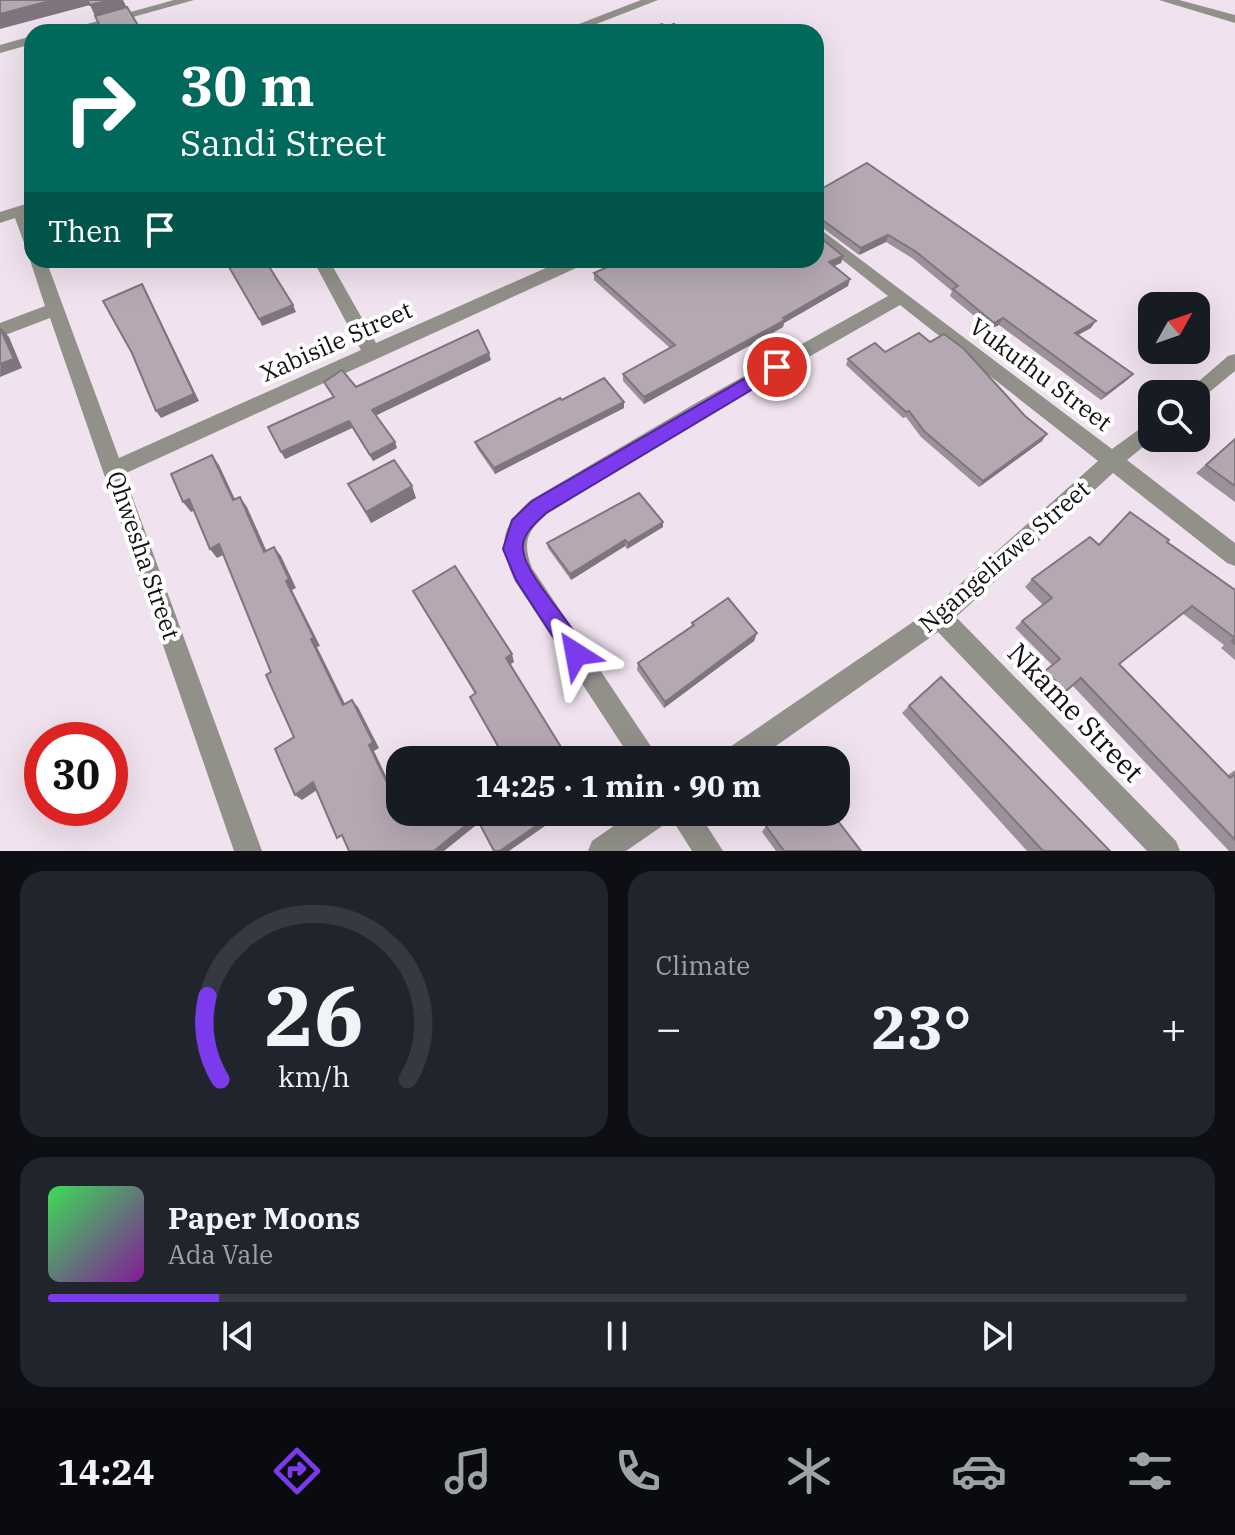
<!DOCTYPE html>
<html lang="en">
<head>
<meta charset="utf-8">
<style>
  :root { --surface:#171b24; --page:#20242c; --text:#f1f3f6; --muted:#9ea1a6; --line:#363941; --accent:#7c3aed }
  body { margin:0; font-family:"IBM Plex Serif",serif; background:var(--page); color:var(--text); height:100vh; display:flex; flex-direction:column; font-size:30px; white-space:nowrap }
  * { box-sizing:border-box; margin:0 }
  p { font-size:26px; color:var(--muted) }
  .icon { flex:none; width:44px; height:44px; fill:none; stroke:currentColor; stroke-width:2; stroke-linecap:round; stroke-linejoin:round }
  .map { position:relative; height:851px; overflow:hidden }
  .sheet { display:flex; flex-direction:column; gap:20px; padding:20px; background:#0d0f14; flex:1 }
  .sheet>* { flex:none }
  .hud { position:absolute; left:24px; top:24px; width:800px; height:244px; border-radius:24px; box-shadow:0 8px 32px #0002; background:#00695c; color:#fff; overflow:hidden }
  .needle { width:52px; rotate:50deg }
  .tools { position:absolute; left:1138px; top:292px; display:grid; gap:16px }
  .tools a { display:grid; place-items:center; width:72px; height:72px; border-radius:16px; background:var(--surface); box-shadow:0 8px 32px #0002; font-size:40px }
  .speed { position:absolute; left:24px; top:722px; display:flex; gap:16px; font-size:40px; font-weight:700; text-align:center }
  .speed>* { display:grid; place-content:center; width:104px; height:104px; border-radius:50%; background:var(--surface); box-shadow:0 8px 32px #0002; line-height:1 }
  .speed .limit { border:12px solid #d22; background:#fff; color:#111 }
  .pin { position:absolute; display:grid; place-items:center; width:68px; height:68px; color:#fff; margin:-34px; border:4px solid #fff; border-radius:50%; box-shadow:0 2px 8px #0007 }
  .me { position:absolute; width:88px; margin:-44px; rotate:326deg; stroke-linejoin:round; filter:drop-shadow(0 0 6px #0008) }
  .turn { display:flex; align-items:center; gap:28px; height:168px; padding:0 24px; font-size:36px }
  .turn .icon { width:104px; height:104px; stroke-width:2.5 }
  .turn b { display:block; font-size:56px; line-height:68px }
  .then { display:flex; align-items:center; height:76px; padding:0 24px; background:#0003; gap:16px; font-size:30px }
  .big { font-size:60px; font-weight:800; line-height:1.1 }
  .sheet .widget { flex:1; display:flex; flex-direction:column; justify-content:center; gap:12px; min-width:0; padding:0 28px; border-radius:24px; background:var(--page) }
  .sheet .dial { align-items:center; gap:0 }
  .dial svg { height:208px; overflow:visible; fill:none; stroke:var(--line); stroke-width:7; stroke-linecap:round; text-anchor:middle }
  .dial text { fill:var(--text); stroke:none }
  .song { display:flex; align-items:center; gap:24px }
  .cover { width:96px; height:96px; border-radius:12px; background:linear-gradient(135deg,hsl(130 70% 55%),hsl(290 70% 35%)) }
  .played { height:8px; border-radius:4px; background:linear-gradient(90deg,var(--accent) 15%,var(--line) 15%) }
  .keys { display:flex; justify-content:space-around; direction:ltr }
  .heat { display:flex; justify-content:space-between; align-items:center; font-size:44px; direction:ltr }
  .sheet .tiles { flex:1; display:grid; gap:20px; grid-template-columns:1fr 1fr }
  .widget:last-child { grid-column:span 2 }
  .trip { position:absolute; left:386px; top:746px; width:464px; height:80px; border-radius:24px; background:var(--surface); box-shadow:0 8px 32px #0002; font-weight:800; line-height:80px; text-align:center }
  .menu { display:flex; height:128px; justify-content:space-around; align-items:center; background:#090b0e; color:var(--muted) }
  .menu .icon { width:56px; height:56px }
  .menu .selected { color:var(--accent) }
  .menu b { font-size:36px; color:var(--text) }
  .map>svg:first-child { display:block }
</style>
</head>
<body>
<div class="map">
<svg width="1235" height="851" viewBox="0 0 1235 851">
  <rect width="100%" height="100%" fill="#f0e2ee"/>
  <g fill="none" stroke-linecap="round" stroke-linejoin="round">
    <g fill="#919089" fill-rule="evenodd">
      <path d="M174,0H194L79,32H58Z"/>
      <path d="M641,0H658L576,32H558Z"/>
      <path d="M32,36V44L0,53V45Z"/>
      <path d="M32,202V248L24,243L15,218L0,223V212Z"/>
      <path d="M816,226L1112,449L1152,420L1154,438L1127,460L1235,543V566L1227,563L1113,473L956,617L1176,841L1180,851H1147L938,632L756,760H720L724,751L932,609L1098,461L900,305L710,413L547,514C527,531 522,542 532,568L660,760H632L515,581C498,544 500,527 531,500L696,403L888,296L816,239Z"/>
      <path d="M32,256V260H46L119,458L361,350L313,260H329L376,343L564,260H587L585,264L124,474L262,851H234L50,318L0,337V323L45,306L30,260Z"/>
      <path d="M1235,354V371L1201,399L1196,401V394H1184L1228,356Z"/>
      <path d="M634,812H698L723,851H692L670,816L668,822L626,851H588L592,841Z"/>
    </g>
    <path fill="#919089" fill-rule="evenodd" d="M1159,0H1179L1235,15V23Z"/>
  </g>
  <g fill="#9c909a">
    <path d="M816,192L1091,328L1078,335L1133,374L1127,380L1101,400L999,325L990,329L950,296L952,291L912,258L886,242L859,255L816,223Z"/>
    <path d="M843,256L841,263L834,266L848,286L784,323L783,327L644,404L623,381V374L670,348L594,280V273Z"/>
    <path d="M885,352L1042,441L979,487L921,437L906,417L903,418L846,365L848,359Z"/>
    <path d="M491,360L376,415L397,448L373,461L352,428L285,459L333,397L324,382L356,387Z"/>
    <path d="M562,400L624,402V408L495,474L477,448L475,442Z"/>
    <path d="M1235,439V502L1196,473Z"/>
    <path d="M348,484L416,498L371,523Z"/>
    <path d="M663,522V527L627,549L625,546L571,580L548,548L547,543Z"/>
    <path d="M1167,542L1235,590V660L1221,648L1224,645L1182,613L1119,664L1228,775L1235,770V851H1229L1072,685L1058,697L1038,677L1052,665L1015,628L1022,621L1043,605L1025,587L1032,579L1098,544Z"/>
    <path d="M413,591L514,662L510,664L498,746L470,697L475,694Z"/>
    <path d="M692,623L757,633L754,641L664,708L637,670L638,663L691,627Z"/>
    <path d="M909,706L1110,851H1027L902,713Z"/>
    <path d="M766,826L861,851H776L762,832Z"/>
  </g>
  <g fill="#7f767d">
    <path d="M53,0H87L90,5L0,29V14Z"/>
    <path d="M110,0H123L128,10L96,18L90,5Z"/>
    <path d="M888,235L886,242L859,255L861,248Z"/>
    <path d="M843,256L841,263L827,269L829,262Z"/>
    <path d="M850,279L848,286L784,323L783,327L644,404V397Z"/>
    <path d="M142,284L146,291L199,401L161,418L156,411Z"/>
    <path d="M293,305L296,312L262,326L259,319Z"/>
    <path d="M1003,318L999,325L990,329L994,323Z"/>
    <path d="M1096,321L1091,328L1070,339L1075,333Z"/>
    <path d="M1,328L9,337L22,368L0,377Z"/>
    <path d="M489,353L491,360L375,416L372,410Z"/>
    <path d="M1133,374L1127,380L1101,400L1106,394Z"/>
    <path d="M624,402V408L495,474L494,468Z"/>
    <path d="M349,421L352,428L285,459L281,452Z"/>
    <path d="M1047,434L1042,441L979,487L983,481Z"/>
    <path d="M395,442L397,448L373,461L370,455Z"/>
    <path d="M212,455L219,465L240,510L233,500Z"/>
    <path d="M412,486L416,498L371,523L366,512Z"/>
    <path d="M240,497L247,507L271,561L264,552Z"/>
    <path d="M189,499L197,509L191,512L183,502Z"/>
    <path d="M663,522V527L627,549L628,543Z"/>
    <path d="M625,540V546L571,580L570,574Z"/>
    <path d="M219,544L227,553L217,558L210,549Z"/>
    <path d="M274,547L281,556L296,588L292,590L320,646L317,647L349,712L343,705L311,639L286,581Z"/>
    <path d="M757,633L754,641L664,708L665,702Z"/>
    <path d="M512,654L514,662L509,665L506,658Z"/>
    <path d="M352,700L358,707L379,748L374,751L400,805V811L369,745Z"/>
    <path d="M313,782L320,788L302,800L295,795Z"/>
    <path d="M476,817L480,822L444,851H434Z"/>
    <path d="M543,821L545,826L509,851H500Z"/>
  </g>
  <g fill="#b5a8b3" stroke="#7f767d" stroke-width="2">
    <path d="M0,0H53L0,14Z"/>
    <path d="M87,0H110L90,5Z"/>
    <path d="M127,7L142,32H103L95,16Z"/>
    <path d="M662,24L666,27L674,24L685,32H637Z"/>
    <path d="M867,163L1096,321L1075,333L1133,374L1106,394L1003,318L994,323L953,289L958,286L915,251L888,235L861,248L817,216L816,218V192Z"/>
    <path d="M816,234L843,256L829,262L850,279L783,318L785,320L644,397L623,374L675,345L594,273L623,260H816Z"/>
    <path d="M225,260H265L293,305L259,319Z"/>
    <path d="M142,284L194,394L156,411L132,353L103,301Z"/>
    <path d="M0,328L14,359L0,364Z"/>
    <path d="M478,330L489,353L372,410L395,442L370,455L349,421L281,452L268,427L334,397L324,382L342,370L356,387Z"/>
    <path d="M919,333L930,342L944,334L964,349L1025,416L1047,434L983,481L924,431L909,411L906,412L848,359L875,343L885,352Z"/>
    <path d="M604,378L624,402L494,468L475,442L560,398L562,400Z"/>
    <path d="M1235,439V486L1206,465Z"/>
    <path d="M212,455L233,500L240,497L264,552L274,547L289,579L286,581L314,638L311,639L343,705L352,700L373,742L369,745L402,814L404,812H538L543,821L500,851H494L476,817L434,851H349L342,835L337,838L313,782L295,795L275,749L294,737L266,675L271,672L219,544L210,549L189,499L183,502L171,474Z"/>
    <path d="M394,460L412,486L366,512L348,484Z"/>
    <path d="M639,493L663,522L628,543L625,540L570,574L547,543Z"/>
    <path d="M1130,512L1169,540L1167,542L1235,590V644L1232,641L1235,638L1192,606L1119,664L1230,778L1235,774V840L1081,678L1066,691L1045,671L1060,659L1022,621L1052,598L1032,579L1090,537L1099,545Z"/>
    <path d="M455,566L512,654L506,658L569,760H476L498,746L470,697L476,693L413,591Z"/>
    <path d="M728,598L757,633L665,702L638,663L694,625L692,623Z"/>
    <path d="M941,677L1110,851H1043L909,706Z"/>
    <path d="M782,812H831L861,851H784L766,826Z"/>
  </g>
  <path fill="#7c3aed" stroke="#51269a" stroke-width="2" d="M777,360L785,367L783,371L546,513C536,523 521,534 523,550C526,578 575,624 587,654L584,661L576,664L569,661L516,580L503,549L512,520L532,501Z"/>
  <g text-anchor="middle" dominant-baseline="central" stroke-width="8" stroke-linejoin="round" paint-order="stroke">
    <g font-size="24" fill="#151014" stroke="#fff">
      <text transform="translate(336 341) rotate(-24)">Xabisile Street</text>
      <text transform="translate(1041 374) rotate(37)">Vukuthu Street</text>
      <text transform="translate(144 555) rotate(71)">Qhwesha Street</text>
      <text transform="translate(1004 556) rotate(-41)">Ngangelizwe Street</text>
    </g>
    <g font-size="28" fill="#151014" stroke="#fff">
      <text transform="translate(1076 712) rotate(46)">Nkame Street</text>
    </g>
  </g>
</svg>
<div class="tools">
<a><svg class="needle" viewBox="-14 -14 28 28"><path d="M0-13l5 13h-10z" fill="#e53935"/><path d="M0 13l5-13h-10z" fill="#9ea1a6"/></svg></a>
<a><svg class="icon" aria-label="search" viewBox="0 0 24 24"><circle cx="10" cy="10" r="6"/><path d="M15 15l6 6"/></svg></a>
</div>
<div class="speed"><div class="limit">30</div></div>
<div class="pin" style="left:777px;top:367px;background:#d93025"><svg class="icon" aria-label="arrive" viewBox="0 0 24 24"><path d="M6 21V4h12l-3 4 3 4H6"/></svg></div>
<svg class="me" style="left:576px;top:654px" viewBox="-20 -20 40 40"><path d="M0-17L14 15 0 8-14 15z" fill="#7c3aed" stroke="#fff" stroke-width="4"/></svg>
<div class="trip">14:25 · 1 min · 90 m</div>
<div class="hud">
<div class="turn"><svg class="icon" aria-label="right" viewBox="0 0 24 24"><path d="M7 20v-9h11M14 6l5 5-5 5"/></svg><div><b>30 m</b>Sandi Street</div></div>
<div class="then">Then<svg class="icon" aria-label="arrive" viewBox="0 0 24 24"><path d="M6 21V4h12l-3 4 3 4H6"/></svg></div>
</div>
</div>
<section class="sheet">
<div class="tiles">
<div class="widget dial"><svg viewBox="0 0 100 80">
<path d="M14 69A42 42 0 1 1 86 69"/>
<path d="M14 69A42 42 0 0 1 9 37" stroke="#7c3aed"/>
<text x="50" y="56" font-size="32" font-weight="700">26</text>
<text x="50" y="72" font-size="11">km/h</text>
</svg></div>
<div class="widget"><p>Climate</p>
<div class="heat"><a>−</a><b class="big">23°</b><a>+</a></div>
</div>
<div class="widget">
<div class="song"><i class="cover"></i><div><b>Paper Moons</b><p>Ada Vale</p></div></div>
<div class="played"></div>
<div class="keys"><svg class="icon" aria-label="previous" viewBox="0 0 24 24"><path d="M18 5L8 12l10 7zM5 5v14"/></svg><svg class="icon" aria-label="pause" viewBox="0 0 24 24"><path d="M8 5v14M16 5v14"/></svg><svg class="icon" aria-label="next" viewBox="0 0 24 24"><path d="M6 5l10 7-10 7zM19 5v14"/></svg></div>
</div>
</div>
</section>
<nav class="menu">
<b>14:24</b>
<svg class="icon selected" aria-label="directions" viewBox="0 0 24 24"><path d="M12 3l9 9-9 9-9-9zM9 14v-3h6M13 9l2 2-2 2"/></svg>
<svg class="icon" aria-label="music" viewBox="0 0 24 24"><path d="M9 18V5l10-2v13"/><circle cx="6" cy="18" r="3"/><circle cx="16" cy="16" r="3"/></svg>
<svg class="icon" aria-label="phone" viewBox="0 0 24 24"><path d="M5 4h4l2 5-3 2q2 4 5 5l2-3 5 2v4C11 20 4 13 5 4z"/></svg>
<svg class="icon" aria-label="climate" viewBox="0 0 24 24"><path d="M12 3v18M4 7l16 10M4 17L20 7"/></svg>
<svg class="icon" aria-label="car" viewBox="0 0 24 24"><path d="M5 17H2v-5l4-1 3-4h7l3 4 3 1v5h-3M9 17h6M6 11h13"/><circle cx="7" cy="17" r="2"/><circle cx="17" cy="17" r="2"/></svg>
<svg class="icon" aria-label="filters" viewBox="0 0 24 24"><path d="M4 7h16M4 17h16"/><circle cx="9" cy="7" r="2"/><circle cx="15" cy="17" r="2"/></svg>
</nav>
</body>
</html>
